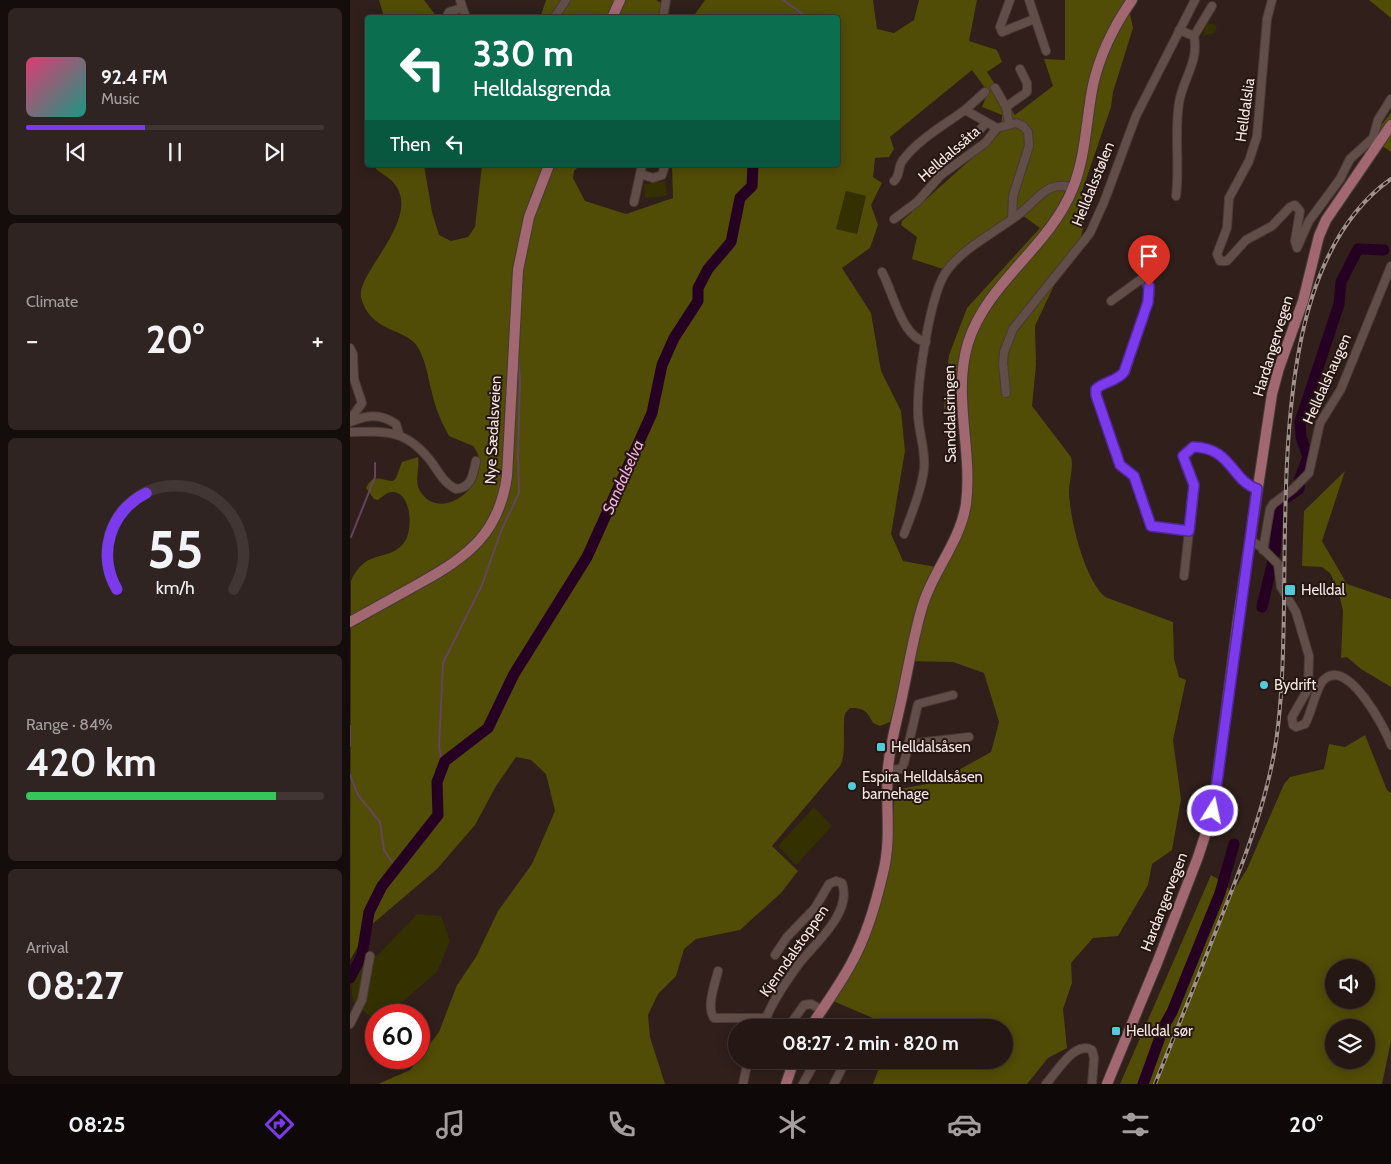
<!DOCTYPE html>
<html lang="en">
<head>
<meta charset="utf-8">
<style>
  :root { --surface:#241714; --page:#302422; --text:#f1f3f6; --muted:#a39fa0; --line:#413634; --accent:#7c3aed }
  body { margin:0; font-family:Cabin,sans-serif; background:var(--page); color:var(--text); height:100vh; display:flex; flex-direction:column; font-size:19px; white-space:nowrap }
  * { box-sizing:border-box; margin:0 }
  p { font-size:16px; color:var(--muted) }
  .icon { flex:none; width:28px; height:28px; fill:none; stroke:currentColor; stroke-width:2; stroke-linecap:round; stroke-linejoin:round }
  .map { position:relative; flex:1; overflow:hidden }
  .drawer { display:flex; flex-direction:column; gap:8px; padding:8px; background:#140d0b; width:350px }
  .drawer>* { flex:none }
  .top-card { position:absolute; left:15px; top:15px; width:475px; height:152px; border-radius:5px; box-shadow:0 2px 12px #0003,0 0 0 1px var(--line); background:#0b6e4f; color:#fff; overflow:hidden }
  .tools { position:absolute; left:975px; top:959px; display:grid; gap:10px }
  .tools a { display:grid; place-items:center; width:50px; height:50px; border-radius:50%; background:var(--surface); box-shadow:0 2px 12px #0003,0 0 0 1px var(--line); font-size:25px }
  .speed { position:absolute; left:15px; top:1004px; display:flex; gap:10px; font-size:25px; font-weight:700; text-align:center }
  .speed>* { display:grid; place-content:center; width:65px; height:65px; border-radius:50%; background:var(--surface); box-shadow:0 2px 12px #0003,0 0 0 1px var(--line); line-height:1 }
  .speed .limit { border:8px solid #d22; background:#fff; color:#111 }
  .pin { position:absolute; display:grid; place-items:center; width:42px; height:42px; color:#fff; margin:-51px -21px; border-radius:50% 50% 50% 0; rotate:-45deg; box-shadow:0 0 5px #0007 }
  .pin .icon { rotate:45deg }
  .me { position:absolute; width:55px; margin:-28px; rotate:10deg; stroke-linejoin:round; filter:drop-shadow(0 0 4px #0008) }
  .turn { display:flex; align-items:center; gap:18px; height:105px; padding:0 25px; font-size:22px }
  .turn .icon { width:65px; height:65px; stroke-width:2.5 }
  .turn b { display:block; font-size:35px; line-height:42px }
  .then { display:flex; align-items:center; height:48px; padding:0 25px; background:#0003; gap:10px; font-size:19px }
  .big { font-size:38px; font-weight:800; line-height:1.1 }
  .drawer .card { flex:1; display:flex; flex-direction:column; justify-content:center; gap:8px; min-width:0; padding:0 18px; border-radius:8px; background:var(--page) }
  .drawer .dial { align-items:center; gap:0 }
  .dial svg { height:130px; overflow:visible; fill:none; stroke:var(--line); stroke-width:7; stroke-linecap:round; text-anchor:middle }
  .dial text { fill:var(--text); stroke:none }
  .song { display:flex; align-items:center; gap:15px }
  .cover { width:60px; height:60px; border-radius:8px; background:linear-gradient(135deg,hsl(340 70% 55%),hsl(170 70% 35%)) }
  .played { height:5px; border-radius:2px; background:linear-gradient(90deg,var(--accent) 40%,var(--line) 40%) }
  .keys { display:flex; justify-content:space-around; direction:ltr }
  .heat { display:flex; justify-content:space-between; align-items:center; font-size:28px; direction:ltr }
  .charge { height:8px; border-radius:4px; background:linear-gradient(90deg,#34c759 84%,var(--line) 0) }
  .trip { position:absolute; left:378px; top:1019px; width:285px; height:50px; border-radius:25px; background:var(--surface); box-shadow:0 2px 12px #0003,0 0 0 1px var(--line); font-weight:800; line-height:50px; text-align:center }
  .tab-bar { display:flex; height:80px; justify-content:space-around; align-items:center; background:#0e0908; color:var(--muted) }
  .tab-bar .icon { width:35px; height:35px }
  .tab-bar .active { color:var(--accent) }
  .tab-bar b { font-size:22px; color:var(--text) }
  main { display:flex; flex:1; min-height:0 }
  .map>svg:first-child { display:block }
</style>
</head>
<body>
<main>
<section class="drawer">
<div class="card">
<div class="song"><i class="cover"></i><div><b>92.4 FM</b><p>Music</p></div></div>
<div class="played"></div>
<div class="keys"><svg class="icon" aria-label="previous" viewBox="0 0 24 24"><path d="M18 5L8 12l10 7zM5 5v14"/></svg><svg class="icon" aria-label="pause" viewBox="0 0 24 24"><path d="M8 5v14M16 5v14"/></svg><svg class="icon" aria-label="next" viewBox="0 0 24 24"><path d="M6 5l10 7-10 7zM19 5v14"/></svg></div>
</div>
<div class="card"><p>Climate</p>
<div class="heat"><a>−</a><b class="big">20°</b><a>+</a></div>
</div>
<div class="card dial"><svg viewBox="0 0 100 80">
<path d="M14 69A42 42 0 1 1 86 69"/>
<path d="M14 69A42 42 0 0 1 32 10" stroke="#7c3aed"/>
<text x="50" y="56" font-size="32" font-weight="700">55</text>
<text x="50" y="72" font-size="11">km/h</text>
</svg></div>
<div class="card"><p>Range · 84%</p><b class="big">420 km</b><div class="charge"></div></div>
<div class="card"><p>Arrival</p><b class="big">08:27</b></div>
</section>
<div class="map">
<svg width="1041" height="1084" viewBox="0 0 1041 1084">
  <rect width="100%" height="100%" fill="#301f1a"/>
  <g fill="#343000">
    <path d="M857,23L867,25L865,33L852,36Z"/>
    <path d="M315,181L317,196L295,198L294,184Z"/>
    <path d="M496,191L516,196L506,234L486,229Z"/>
    <path d="M464,807L482,826L446,865L428,846Z"/>
    <path d="M67,914L91,916L100,941L87,972L43,1010L26,1015L24,1019C18,1014 10,1010 5,1005C0,994 0,971 3,959L12,955L16,957L28,955Z"/>
  </g>
  <g fill="#514c06" fill-rule="evenodd">
    <path d="M29,0H74L87,17H34Z"/>
    <path d="M196,0H306L311,3L308,17L190,18Z"/>
    <path d="M355,0H523L527,29L544,33L564,20L569,0H627L619,41L647,50L652,62L637,72L665,115L703,86L694,59L715,60V0H777L783,28L763,92L761,107L732,191L734,225L727,252L707,279L685,326L686,365L682,406L721,457C724,469 719,480 719,492C720,520 734,578 755,597L823,622L824,659L829,677L836,680L823,740L831,799L822,850L802,864L798,885L768,936L743,938L721,963L722,983L713,1009L717,1048L698,1058L677,1084H523L532,1060H654V1028L544,1027L483,1001L511,950L538,875L545,790L587,782L641,752L649,722L634,673L603,662L556,661L540,722L530,726L523,723C517,711 514,708 500,708L495,713C492,729 497,754 490,766L422,846L448,871L431,893L390,930L346,939L334,949L326,976L308,994L298,1015L300,1037L315,1084H28L60,1070L89,1032L107,985L126,957L148,911L182,864L205,811L196,774L181,760L166,757L146,786L125,825L87,869L20,926L0,960L1,581C16,548 35,563 53,544C64,532 62,490 41,492C36,493 32,497 28,500L24,499L16,488C23,473 30,480 43,481L46,478L52,462L68,457C70,468 64,482 70,491C92,527 149,478 123,446L99,436C92,423 85,408 82,393C78,378 76,360 67,346C55,328 19,332 11,297C6,274 70,220 46,186C41,178 33,175 26,169L25,165H74L82,212L89,235L101,241L118,237L125,227L132,165H230L224,171L223,178L235,201L276,214L323,198L322,165H488V18L343,17ZM622,70L638,92L632,107L652,115L651,132L552,221L551,225L567,237L562,259L593,269L672,215L690,228L617,308L599,355L594,408L610,422L618,506L586,567L553,561L541,534L555,451L551,411L531,371L521,313L492,268L520,248L528,225L521,205L532,183L523,177L525,158L539,157L544,149L540,137ZM496,191L516,196L507,234L486,229Z"/>
    <path d="M1019,0H1041V18Z"/>
    <path d="M1041,113V152L1021,138Z"/>
    <path d="M995,471L972,541L997,584L1041,599V687L1011,669L997,657L991,658L993,611L988,590L980,573L972,567L952,566L954,511Z"/>
    <path d="M1015,735L1037,790L1041,793V1041L1032,1084H770L861,875L873,882L882,893L897,869L934,784L940,777L974,769L979,744L995,747ZM984,968H1016V1000H984ZM984,1028H1016V1060H984Z"/>
  </g>
  <g fill="none" stroke-linecap="round" stroke-linejoin="round">
    <g stroke="#63465d" stroke-width="2">
      <path d="M433,0L457,17"/>
      <path d="M1,537L25,477V463"/>
      <path d="M0,726V746"/>
      <path d="M93,767L89,747L93,663L132,585L151,531L169,493L168,455L170,381L168,354"/>
      <path d="M0,775L8,795L30,822L34,850L46,868"/>
    </g>
    <g stroke="#250023" stroke-width="11">
      <path d="M912,607L925,552L928,508L933,500L949,489L950,478L958,457L951,437L950,422L989,304L991,282L1008,249L1034,250"/>
      <path d="M0,978L12,955L19,912L32,886L88,815L87,782L95,761L138,728L164,674L237,557L302,413L312,365L324,338L348,301V288L358,269L381,242L390,198L402,186L403,165"/>
      <path d="M793,1084L814,1026L822,1012L870,893L884,844"/>
    </g>
    <g stroke="#493a36" stroke-width="10">
      <g id="minor">
        <path d="M110,0L116,18"/>
        <path d="M660,0L650,27L652,32L684,19"/>
        <path d="M679,0L696,51"/>
        <path d="M922,0L917,19L907,136L899,161L879,198L877,228L867,254L870,261H877L896,240L922,226L940,207L945,205L950,211L945,241L947,248L959,221L990,179L1000,159L1023,138L1028,120L1041,99"/>
        <path d="M96,18L99,12L112,8"/>
        <path d="M204,18L216,0"/>
        <path d="M313,18L316,0"/>
        <path d="M844,36L862,6"/>
        <path d="M645,88L656,107"/>
        <path d="M615,110L635,92"/>
        <path d="M659,123L656,107L677,92V83L670,69"/>
        <path d="M626,134L636,123"/>
        <path d="M291,174L303,178L312,175L315,165"/>
        <path d="M544,181C551,175 547,167 553,160C569,139 594,125 615,110L647,128"/>
        <path d="M826,196C830,165 824,134 829,103C833,78 849,63 844,36L829,30"/>
        <path d="M284,202L292,165"/>
        <path d="M544,219L567,202L591,175L635,143L647,128L666,123L673,126L678,132L679,146L663,196L662,219"/>
        <path d="M532,272C543,292 552,338 576,342"/>
        <path d="M761,301L790,280H795L800,294L775,372C766,382 755,381 747,389L746,395L770,465L784,476L801,526L839,531L844,485L833,456L843,447C881,447 882,481 907,489"/>
        <path d="M0,348L3,354L4,379L12,403L0,420"/>
        <path d="M656,393L653,363L654,352L663,329L740,233L754,202L786,116L845,0"/>
        <path d="M0,422C18,415 30,413 46,424L49,434"/>
        <path d="M0,432C38,431 58,430 83,464C89,473 95,484 106,489C122,488 123,474 126,461"/>
        <path d="M554,534C562,513 571,491 574,469C576,450 568,431 568,413C567,383 580,291 598,269C616,246 646,232 669,214C688,200 697,179 723,188"/>
        <path d="M900,540L911,547L928,564L931,587L946,612L959,656L958,689L942,717L943,725L946,727L955,724C962,713 966,684 976,678C999,661 1035,727 1041,745"/>
        <path d="M913,550L920,509L923,504L943,489L959,473L970,423L991,389L1041,266"/>
        <path d="M834,576L839,531"/>
        <path d="M558,744L619,737"/>
        <path d="M538,770L551,769L554,763L568,704L603,695"/>
        <path d="M425,955L437,937L465,908L479,884L486,881L492,883C503,913 463,945 448,965C436,982 424,999 416,1018L424,1026L431,1028"/>
        <path d="M368,971C365,984 356,1007 364,1018H416"/>
        <path d="M0,1024L12,1000L20,956"/>
        <path d="M432,1028L442,1022L454,1005L461,1004L472,1010"/>
        <path d="M513,1028L515,1024"/>
        <path d="M393,1084L398,1060"/>
        <path d="M453,1084L466,1060"/>
        <path d="M484,1084L496,1060"/>
        <path d="M696,1084C707,1072 725,1040 742,1050L744,1058L742,1084"/>
      </g>
    </g>
    <g stroke="#493a36" stroke-width="12">
      <g id="major">
        <path d="M262,18L270,0"/>
        <path d="M0,622C23,609 47,596 70,583C118,556 149,534 157,476L168,270L179,217L199,165"/>
        <path d="M460,1028C474,1006 490,985 502,962C517,935 526,903 533,873C542,838 535,803 538,768C540,744 547,721 552,697C558,669 563,639 571,611C581,573 610,543 616,504C623,450 602,396 618,343C637,282 699,248 723,188C736,155 736,120 743,85C750,54 764,26 782,0"/>
        <path d="M436,1084L444,1060"/>
        <path d="M757,1084L807,963L848,857L863,811L888,620L922,394L929,368L953,301L969,236L976,220L1041,125"/>
      </g>
    </g>
    <use href="#minor" stroke="#624e48" stroke-width="8"/>
    <use href="#major" stroke="#a16871" stroke-width="10"/>
    <g stroke="#9f918c" stroke-width="4">
      <path id="rail" d="M805,1084C827,1030 848,977 869,923C890,870 912,816 923,759C955,598 891,285 1041,179"/>
    </g>
    <use href="#rail" stroke="#261611" stroke-width="2" stroke-dasharray="5.5" stroke-linecap="butt"/>
  </g>
  <g fill="none" stroke-linecap="round" stroke-linejoin="round">
    <g stroke="#51269a" stroke-width="12">
      <path id="route" d="M799,286L798,302L774,372C766,382 755,381 746,389V395L770,465L784,476L801,526L839,531L844,485L833,456L843,447C881,447 882,481 907,489L863,811"/>
    </g>
    <use href="#route" stroke="#7c3aed" stroke-width="9"/>
  </g>
  <g fill="#52cbd9" stroke="#261611" stroke-width="2">
    <rect x="934" y="584" width="12" height="12" rx="2.5"/>
    <circle cx="914" cy="685" r="5"/>
    <rect x="526" y="742" width="10" height="10" rx="2.5"/>
    <circle cx="502" cy="786" r="5"/>
    <rect x="761" y="1026" width="10" height="10" rx="2.5"/>
  </g>
  <g text-anchor="middle" dominant-baseline="central" stroke-width="4" stroke-linejoin="round" paint-order="stroke">
    <g font-size="15" fill="#f5e9e5" stroke="#261611">
      <text transform="translate(895 110) rotate(-82)">Helldalslia</text>
      <text transform="translate(599 154) rotate(-41)">Helldalssåta</text>
      <text transform="translate(743 184) rotate(-68)">Helldalsstølen</text>
      <text transform="translate(923 346) rotate(-73)">Hardangervegen</text>
      <text transform="translate(977 379) rotate(-66)">Helldalshaugen</text>
      <text transform="translate(600 414) rotate(-91)">Sanddalsringen</text>
      <text transform="translate(143 430) rotate(-87)">Nye Sædalsveien</text>
      <text transform="translate(814 902) rotate(-69)">Hardangervegen</text>
      <text transform="translate(444 951) rotate(-55)">Kjenndalstoppen</text>
    </g>
    <g font-size="15" fill="#f5e9e5" stroke="#261611" text-anchor="start">
      <text x="951" y="590">Helldal</text>
      <text x="924" y="685">Bydrift</text>
      <text x="541" y="747">Helldalsåsen</text>
      <text x="512" y="777">Espira Helldalsåsen<tspan x="512" dy="17">barnehage</tspan></text>
      <text x="776" y="1031">Helldal sør</text>
    </g>
    <g font-size="16" font-style="italic" fill="#f4aeeb" stroke="#261611">
      <text transform="translate(273 477) rotate(-66)">Sandalselva</text>
    </g>
  </g>
</svg>
<div class="tools">
<a><svg class="icon" aria-label="sound" viewBox="0 0 24 24"><path d="M4 9h4l5-4v14l-5-4H4zM17 9q2 3 0 6"/></svg></a>
<a><svg class="icon" aria-label="layers" viewBox="0 0 24 24"><path d="M12 4l9 5-9 5-9-5zM3 14l9 5 9-5"/></svg></a>
</div>
<div class="speed"><div class="limit">60</div></div>
<div class="pin" style="left:799px;top:286px;background:#d93025"><svg class="icon" aria-label="arrive" viewBox="0 0 24 24"><path d="M6 21V4h12l-3 4 3 4H6"/></svg></div>
<svg class="me" style="left:863px;top:811px" viewBox="-20 -20 40 40"><circle r="17" fill="#7c3aed" stroke="#fff" stroke-width="3"/><path d="M0-11L8 9 0 5-8 9z" fill="#fff"/></svg>
<div class="trip">08:27 · 2 min · 820 m</div>
<div class="top-card">
<div class="turn"><svg class="icon" aria-label="left" viewBox="0 0 24 24"><path d="M17 20v-9H6M10 6l-5 5 5 5"/></svg><div><b>330 m</b>Helldalsgrenda</div></div>
<div class="then">Then<svg class="icon" aria-label="left" viewBox="0 0 24 24"><path d="M17 20v-9H6M10 6l-5 5 5 5"/></svg></div>
</div>
</div>
</main>
<nav class="tab-bar">
<b>08:25</b>
<svg class="icon active" aria-label="directions" viewBox="0 0 24 24"><path d="M12 3l9 9-9 9-9-9zM9 14v-3h6M13 9l2 2-2 2"/></svg>
<svg class="icon" aria-label="music" viewBox="0 0 24 24"><path d="M9 18V5l10-2v13"/><circle cx="6" cy="18" r="3"/><circle cx="16" cy="16" r="3"/></svg>
<svg class="icon" aria-label="phone" viewBox="0 0 24 24"><path d="M5 4h4l2 5-3 2q2 4 5 5l2-3 5 2v4C11 20 4 13 5 4z"/></svg>
<svg class="icon" aria-label="climate" viewBox="0 0 24 24"><path d="M12 3v18M4 7l16 10M4 17L20 7"/></svg>
<svg class="icon" aria-label="car" viewBox="0 0 24 24"><path d="M5 17H2v-5l4-1 3-4h7l3 4 3 1v5h-3M9 17h6M6 11h13"/><circle cx="7" cy="17" r="2"/><circle cx="17" cy="17" r="2"/></svg>
<svg class="icon" aria-label="filters" viewBox="0 0 24 24"><path d="M4 7h16M4 17h16"/><circle cx="9" cy="7" r="2"/><circle cx="15" cy="17" r="2"/></svg>
<b>20°</b>
</nav>
</body>
</html>
